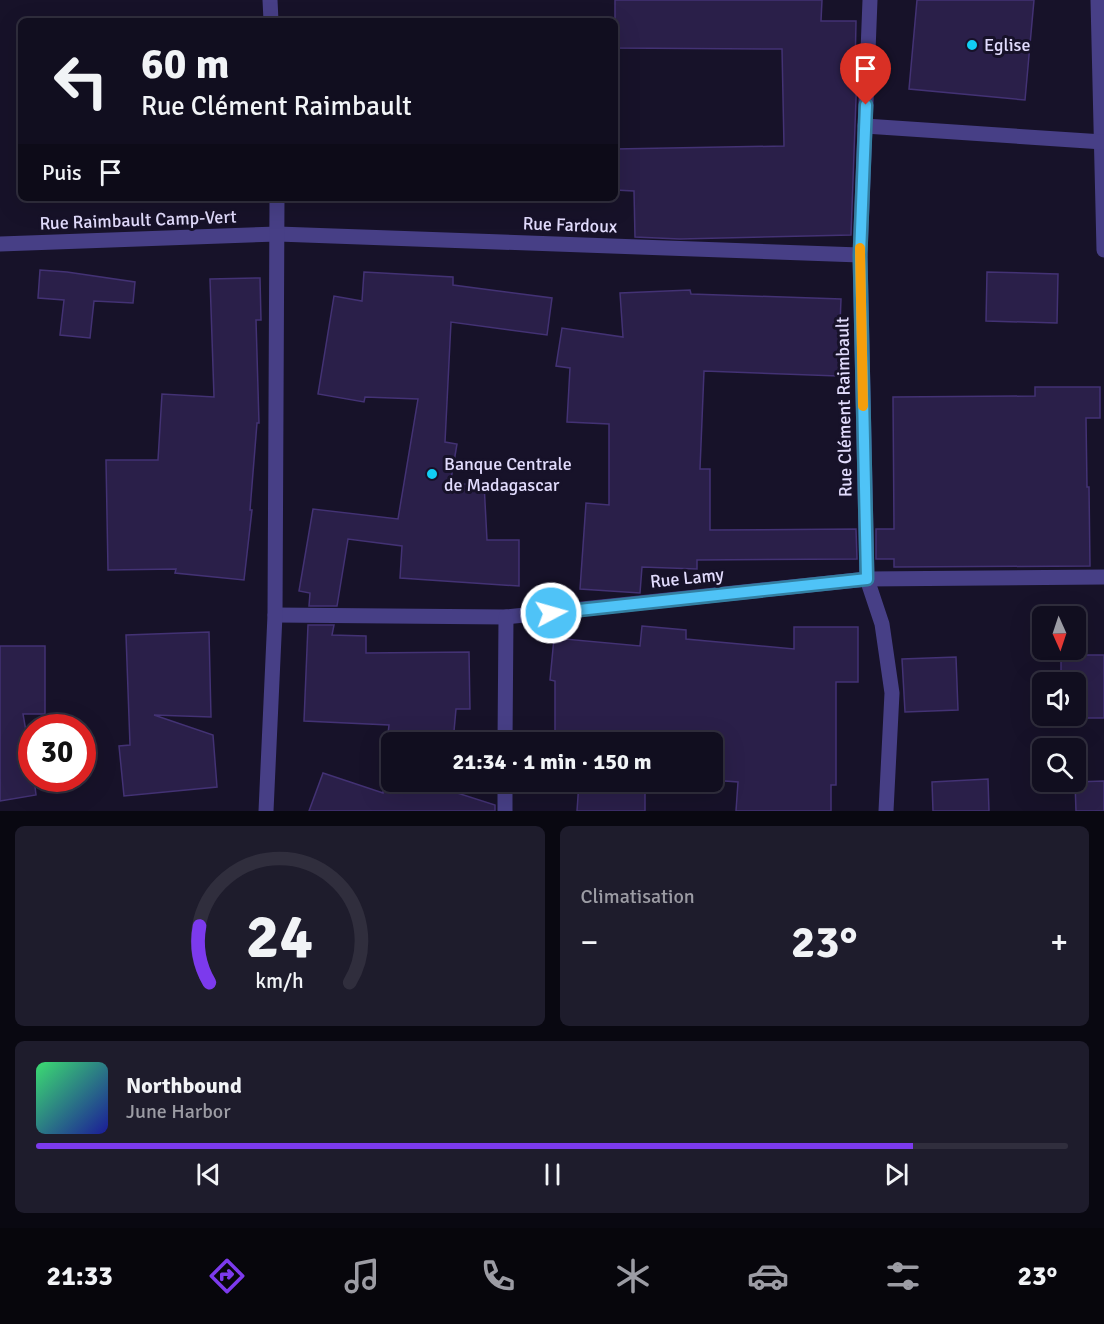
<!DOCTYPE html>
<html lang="fr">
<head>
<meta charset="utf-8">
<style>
  :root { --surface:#110e1f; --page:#1e1c2c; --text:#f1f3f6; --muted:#9c9ca4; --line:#302e3d; --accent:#7c3aed }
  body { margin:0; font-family:Signika,sans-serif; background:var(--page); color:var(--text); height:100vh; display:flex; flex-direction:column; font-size:22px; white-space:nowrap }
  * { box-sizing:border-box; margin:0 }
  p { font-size:20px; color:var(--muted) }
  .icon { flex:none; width:33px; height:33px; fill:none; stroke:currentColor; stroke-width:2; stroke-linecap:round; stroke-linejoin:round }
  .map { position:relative; height:811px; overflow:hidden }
  .drawer { display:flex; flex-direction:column; gap:15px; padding:15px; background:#090811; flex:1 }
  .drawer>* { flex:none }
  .top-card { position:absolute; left:18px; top:18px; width:600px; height:183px; border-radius:9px; box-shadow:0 6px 24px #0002,0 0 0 2px var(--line); background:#110e1f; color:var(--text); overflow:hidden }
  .needle { width:39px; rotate:177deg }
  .fabs { position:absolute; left:1032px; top:606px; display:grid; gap:12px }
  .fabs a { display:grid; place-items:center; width:54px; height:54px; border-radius:9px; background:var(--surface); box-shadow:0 6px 24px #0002,0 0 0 2px var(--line); font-size:30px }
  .speed { position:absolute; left:18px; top:714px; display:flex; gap:12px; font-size:30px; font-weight:700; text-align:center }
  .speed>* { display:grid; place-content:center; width:78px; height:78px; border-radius:50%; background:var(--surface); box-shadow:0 6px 24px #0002,0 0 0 2px var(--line); line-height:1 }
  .speed .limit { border:9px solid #d22; background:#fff; color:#111 }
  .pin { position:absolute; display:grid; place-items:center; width:51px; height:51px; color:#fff; margin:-62px -26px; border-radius:50% 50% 50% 0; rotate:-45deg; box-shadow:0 0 6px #0007 }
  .pin .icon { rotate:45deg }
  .me { position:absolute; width:66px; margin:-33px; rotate:84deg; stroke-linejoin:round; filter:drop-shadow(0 0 4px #0008) }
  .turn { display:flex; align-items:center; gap:21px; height:126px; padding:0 24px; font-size:27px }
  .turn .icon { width:78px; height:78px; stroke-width:2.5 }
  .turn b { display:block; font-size:42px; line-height:51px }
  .then { display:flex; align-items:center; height:57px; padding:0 24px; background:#0003; gap:12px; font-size:22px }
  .big { font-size:45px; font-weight:700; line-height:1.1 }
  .drawer .tile { flex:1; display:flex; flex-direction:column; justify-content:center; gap:9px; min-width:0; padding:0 21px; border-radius:9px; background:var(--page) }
  .drawer .dial { align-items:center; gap:0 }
  .dial svg { height:156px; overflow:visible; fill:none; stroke:var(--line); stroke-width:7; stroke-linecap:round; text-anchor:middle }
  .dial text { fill:var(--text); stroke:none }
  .song { display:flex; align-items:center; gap:18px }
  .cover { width:72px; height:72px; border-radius:9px; background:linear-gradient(135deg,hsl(140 70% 55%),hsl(240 70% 35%)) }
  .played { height:6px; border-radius:3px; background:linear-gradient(90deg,var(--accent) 85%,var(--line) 85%) }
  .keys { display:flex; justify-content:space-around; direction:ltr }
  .heat { display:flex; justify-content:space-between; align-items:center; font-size:33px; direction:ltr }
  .drawer .tiles { flex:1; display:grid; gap:15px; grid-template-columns:1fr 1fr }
  .tile:last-child { grid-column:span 2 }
  .trip { position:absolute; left:381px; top:732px; width:342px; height:60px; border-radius:9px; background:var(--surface); box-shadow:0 6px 24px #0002,0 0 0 2px var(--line); font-weight:700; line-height:60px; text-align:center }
  .tabs { display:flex; height:96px; justify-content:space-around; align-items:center; background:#07060c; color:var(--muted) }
  .tabs .icon { width:42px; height:42px }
  .tabs .current { color:var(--accent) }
  .tabs b { font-size:27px; color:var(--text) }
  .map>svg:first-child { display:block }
</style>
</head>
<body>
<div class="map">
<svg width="1104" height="811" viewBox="0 0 1104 811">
  <rect width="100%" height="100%" fill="#171229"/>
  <g fill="#2a1f49" stroke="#433274" stroke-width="1.5">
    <path d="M615,0H822L821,21H856L855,72H857L851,235L680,239L635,237L634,191L615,190V149L784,146L782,49L615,48Z"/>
    <path d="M917,0H1034L1025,100L909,89Z"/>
    <path d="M40,270L67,272L135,282L133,303L94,301L90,338L60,335L64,300L38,298Z"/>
    <path d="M364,272L453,277V285L552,298L547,335L451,322L445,442L457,444L450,485L484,483L487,540H519V586L400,578L402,546L348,539L337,606H309L310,593L299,591L313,509L398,519L418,399L365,397L364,402L318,394L334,296L362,301Z"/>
    <path d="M987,272L1058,274L1057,323L986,321Z"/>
    <path d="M260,278L261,320H256L259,423H257L250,510H252L244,580L175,573L176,569L108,570L106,460H158L162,394L214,397L210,279Z"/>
    <path d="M690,290L691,294L841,299L838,376L704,371L700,469H710V530L856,529L857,559L697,560V569L642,567L640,593L580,589L586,503L609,505V424L567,422L570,368L556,366L562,328L623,337L620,293Z"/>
    <path d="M1035,387H1100V418H1086L1087,487H1089L1090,566L894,567V559H876V529H894L893,397L1035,396Z"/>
    <path d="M308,625H334L332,635L366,636V653L469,652L470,709H456L453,742H387L389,725L304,721Z"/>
    <path d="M642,626L686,630V639L794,649V627H858V682H836V785H831V811H736L738,782L712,780L711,732L645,739V742H555V681L550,680L554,638L640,646Z"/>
    <path d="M209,632L211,717L154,715L213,735L217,787L124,796L119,746L130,745L126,635Z"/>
    <path d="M0,646H45V714H23L32,766V778H34L36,795L0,801Z"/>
    <path d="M1061,655H1104V718H1061V716H1076V682H1061Z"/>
    <path d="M956,657L958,710L905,712L902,659Z"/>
    <path d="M385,770L392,772V782H423L495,805V811H309L323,773L383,793Z"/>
    <path d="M988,779L989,811H933L932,782Z"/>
    <path d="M1104,781V811H1076L1075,782Z"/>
    <path d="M579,782H645V811H577Z"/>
  </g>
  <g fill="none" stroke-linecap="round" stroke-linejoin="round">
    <g stroke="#473f86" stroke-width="15">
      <path d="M270,0L271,21"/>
      <path d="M870,0L860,255L867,579L882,624L892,693L886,811"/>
      <path d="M1098,0L1104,250"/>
      <path d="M865,126L1103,142"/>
      <path d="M0,244L278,234L860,255"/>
      <path d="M275,615L506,617L867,579L1104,577"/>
      <path d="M505,742L506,617"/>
      <path d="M266,811L275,615L277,198"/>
      <path d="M505,811V782"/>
    </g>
  </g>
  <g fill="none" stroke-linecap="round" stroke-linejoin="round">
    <g stroke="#337fa1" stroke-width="15">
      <path id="route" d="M551,613L867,579L860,255L866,105"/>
    </g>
    <use href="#route" stroke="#4fc3f7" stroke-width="10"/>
    <path stroke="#f59e0b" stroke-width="10" d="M860,248L863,406"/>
  </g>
  <g fill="#11cef4" stroke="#171229" stroke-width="2">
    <circle cx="972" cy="45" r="6"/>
    <circle cx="432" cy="474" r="6"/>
  </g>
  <g text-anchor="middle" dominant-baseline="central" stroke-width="6" stroke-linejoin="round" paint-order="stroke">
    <g font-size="18" fill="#e2dcfd" stroke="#171229" text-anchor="start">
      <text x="984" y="45">Eglise</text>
      <text x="444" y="464">Banque Centrale<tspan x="444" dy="21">de Madagascar</tspan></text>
    </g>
    <g font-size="18" fill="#e2dcfd" stroke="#171229">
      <text transform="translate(138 220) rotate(-2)">Rue Raimbault Camp-Vert</text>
      <text transform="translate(570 225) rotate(2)">Rue Fardoux</text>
      <text transform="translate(844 407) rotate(-91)">Rue Clément Raimbault</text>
      <text transform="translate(687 578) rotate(-6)">Rue Lamy</text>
    </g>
  </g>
</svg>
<div class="fabs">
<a><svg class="needle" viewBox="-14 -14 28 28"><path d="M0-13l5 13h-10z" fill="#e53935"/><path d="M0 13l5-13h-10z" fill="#9c9ca4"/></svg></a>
<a><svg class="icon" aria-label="sound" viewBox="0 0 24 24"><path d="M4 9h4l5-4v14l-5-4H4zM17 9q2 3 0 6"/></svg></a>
<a><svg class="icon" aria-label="search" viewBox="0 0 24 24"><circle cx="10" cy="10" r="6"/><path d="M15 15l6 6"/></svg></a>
</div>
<div class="speed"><div class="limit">30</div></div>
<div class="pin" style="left:866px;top:105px;background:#d93025"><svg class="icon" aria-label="arrive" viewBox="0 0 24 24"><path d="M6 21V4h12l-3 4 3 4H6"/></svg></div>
<svg class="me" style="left:551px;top:613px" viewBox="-20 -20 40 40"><circle r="17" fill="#4fc3f7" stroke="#fff" stroke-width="3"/><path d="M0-11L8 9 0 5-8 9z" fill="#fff"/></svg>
<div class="trip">21:34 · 1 min · 150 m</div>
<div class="top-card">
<div class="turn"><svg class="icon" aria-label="left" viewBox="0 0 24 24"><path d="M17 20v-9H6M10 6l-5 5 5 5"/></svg><div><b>60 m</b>Rue Clément Raimbault</div></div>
<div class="then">Puis<svg class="icon" aria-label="arrive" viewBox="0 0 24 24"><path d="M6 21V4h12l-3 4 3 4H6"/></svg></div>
</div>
</div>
<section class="drawer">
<div class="tiles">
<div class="tile dial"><svg viewBox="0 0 100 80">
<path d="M14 69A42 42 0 1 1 86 69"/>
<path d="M14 69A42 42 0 0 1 9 40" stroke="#7c3aed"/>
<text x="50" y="56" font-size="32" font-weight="700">24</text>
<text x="50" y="72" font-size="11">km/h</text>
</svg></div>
<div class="tile"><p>Climatisation</p>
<div class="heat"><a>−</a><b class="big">23°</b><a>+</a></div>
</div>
<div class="tile">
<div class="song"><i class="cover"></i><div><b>Northbound</b><p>June Harbor</p></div></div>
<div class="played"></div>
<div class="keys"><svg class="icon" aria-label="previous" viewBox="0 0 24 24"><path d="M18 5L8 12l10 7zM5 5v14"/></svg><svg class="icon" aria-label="pause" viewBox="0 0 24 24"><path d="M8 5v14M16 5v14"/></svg><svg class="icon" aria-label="next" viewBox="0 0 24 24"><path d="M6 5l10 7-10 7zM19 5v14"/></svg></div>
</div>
</div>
</section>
<nav class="tabs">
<b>21:33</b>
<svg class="icon current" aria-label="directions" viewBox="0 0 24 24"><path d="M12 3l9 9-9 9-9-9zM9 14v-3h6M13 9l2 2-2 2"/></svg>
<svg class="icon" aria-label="music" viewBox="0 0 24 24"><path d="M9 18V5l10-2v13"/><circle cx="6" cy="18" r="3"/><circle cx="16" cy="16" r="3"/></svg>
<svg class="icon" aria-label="phone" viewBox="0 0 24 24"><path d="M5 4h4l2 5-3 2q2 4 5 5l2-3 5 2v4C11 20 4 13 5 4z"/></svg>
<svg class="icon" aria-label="climate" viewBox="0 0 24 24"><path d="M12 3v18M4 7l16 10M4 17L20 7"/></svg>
<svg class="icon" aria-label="car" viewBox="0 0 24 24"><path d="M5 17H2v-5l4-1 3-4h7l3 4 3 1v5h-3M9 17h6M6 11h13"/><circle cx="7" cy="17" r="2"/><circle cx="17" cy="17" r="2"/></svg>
<svg class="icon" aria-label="filters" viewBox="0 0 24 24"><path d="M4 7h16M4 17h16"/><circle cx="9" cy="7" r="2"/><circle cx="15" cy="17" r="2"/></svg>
<b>23°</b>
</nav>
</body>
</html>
